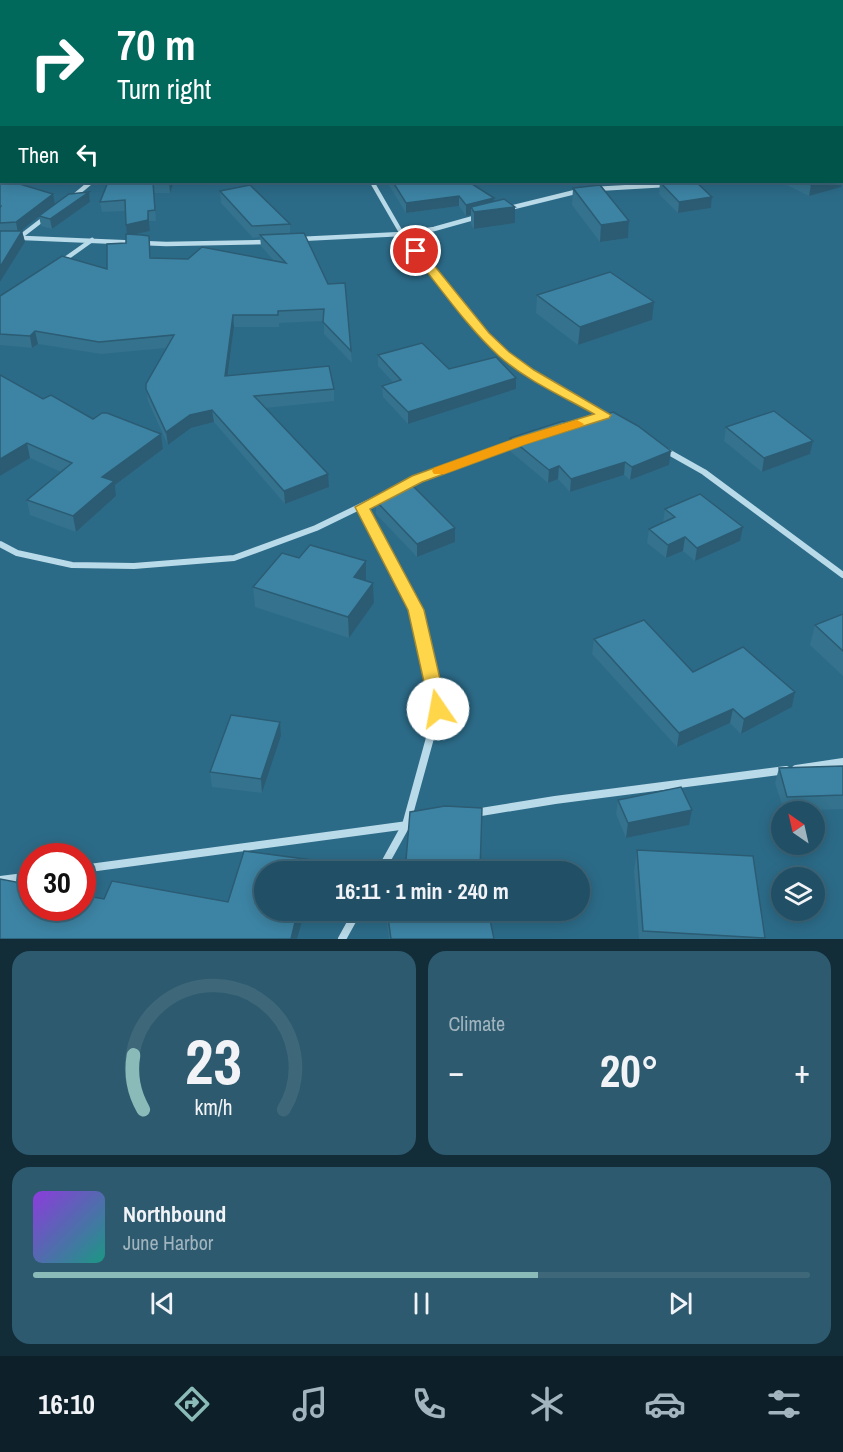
<!DOCTYPE html>
<html lang="en">
<head>
<meta charset="utf-8">
<style>
  :root { --surface:#215066; --page:#2d5a6f; --text:#f1f3f6; --muted:#a2b5bf; --line:#3e677a; --accent:#8bbbb9 }
  body { margin:0; font-family:"Archivo Narrow",sans-serif; background:var(--page); color:var(--text); height:100vh; display:flex; flex-direction:column; font-size:22px; white-space:nowrap }
  * { box-sizing:border-box; margin:0 }
  p { font-size:20px; color:var(--muted) }
  .icon { flex:none; width:33px; height:33px; fill:none; stroke:currentColor; stroke-width:2; stroke-linecap:round; stroke-linejoin:round }
  .map { position:relative; height:939px; overflow:hidden }
  .drawer { display:flex; flex-direction:column; gap:12px; padding:12px; background:#122c38; flex:1 }
  .drawer>* { flex:none }
  .banner { position:absolute; left:0px; top:0px; width:843px; height:183px; box-shadow:0 3px 15px #0003,0 0 0 2px var(--line); background:#00695c; color:#fff; overflow:hidden }
  .needle { width:39px; rotate:326deg }
  .tools { position:absolute; left:771px; top:801px; display:grid; gap:12px }
  .tools a { display:grid; place-items:center; width:54px; height:54px; border-radius:50%; background:var(--surface); box-shadow:0 3px 15px #0003,0 0 0 2px var(--line); font-size:30px }
  .speed { position:absolute; left:18px; top:843px; display:flex; gap:12px; font-size:30px; font-weight:700; text-align:center }
  .speed>* { display:grid; place-content:center; width:78px; height:78px; border-radius:50%; background:var(--surface); box-shadow:0 3px 15px #0003,0 0 0 2px var(--line); line-height:1 }
  .speed .limit { border:9px solid #d22; background:#fff; color:#111 }
  .pin { position:absolute; display:grid; place-items:center; width:51px; height:51px; color:#fff; margin:-26px; border:3px solid #fff; border-radius:50%; box-shadow:0 2px 6px #0007 }
  .me { position:absolute; width:66px; margin:-33px; rotate:348deg; stroke-linejoin:round; filter:drop-shadow(0 0 4px #0008) }
  .turn { display:flex; align-items:center; gap:21px; height:126px; padding:0 18px; font-size:27px }
  .turn .icon { width:78px; height:78px; stroke-width:2.5 }
  .turn b { display:block; font-size:42px; line-height:51px }
  .then { display:flex; align-items:center; height:57px; padding:0 18px; background:#0003; gap:12px; font-size:22px }
  .big { font-size:45px; font-weight:800; line-height:1.1 }
  .drawer .widget { flex:1; display:flex; flex-direction:column; justify-content:center; gap:9px; min-width:0; padding:0 21px; border-radius:18px; background:var(--page) }
  .drawer .dial { align-items:center; gap:0 }
  .dial svg { height:156px; overflow:visible; fill:none; stroke:var(--line); stroke-width:7; stroke-linecap:round; text-anchor:middle }
  .dial text { fill:var(--text); stroke:none }
  .song { display:flex; align-items:center; gap:18px }
  .cover { width:72px; height:72px; border-radius:9px; background:linear-gradient(135deg,hsl(270 70% 55%),hsl(170 70% 35%)) }
  .played { height:6px; border-radius:3px; background:linear-gradient(90deg,var(--accent) 65%,var(--line) 65%) }
  .keys { display:flex; justify-content:space-around; direction:ltr }
  .heat { display:flex; justify-content:space-between; align-items:center; font-size:33px; direction:ltr }
  .drawer .tiles { flex:1; display:grid; gap:12px; grid-template-columns:1fr 1fr }
  .widget:last-child { grid-column:span 2 }
  .trip { position:absolute; left:254px; top:861px; width:336px; height:60px; border-radius:30px; background:var(--surface); box-shadow:0 3px 15px #0003,0 0 0 2px var(--line); font-weight:800; line-height:60px; text-align:center }
  .dock { display:flex; height:96px; justify-content:space-around; align-items:center; background:#0d2029; color:var(--muted) }
  .dock .icon { width:42px; height:42px }
  .dock .on { color:var(--accent) }
  .dock b { font-size:27px; color:var(--text) }
  .map>svg:first-child { display:block }
</style>
</head>
<body>
<div class="map">
<svg width="843" height="939" viewBox="0 0 843 939">
  <rect width="100%" height="100%" fill="#2c6b88"/>
  <g fill="none" stroke-linecap="round" stroke-linejoin="round">
    <g stroke="#b9dae8" stroke-width="4">
      <path d="M528,0L551,2"/>
      <path d="M45,1L63,0"/>
      <path d="M663,2L676,0"/>
    </g>
    <g stroke="#b9dae8" stroke-width="4.5">
      <path d="M372,182L402,234L485,335L512,360"/>
      <path d="M595,189L665,185"/>
      <path d="M73,197L91,182"/>
      <path d="M510,208L579,191"/>
      <path d="M0,237L166,244L266,242"/>
      <path d="M20,237L46,217"/>
      <path d="M300,239L402,234L434,229L477,217"/>
      <path d="M61,262L92,240"/>
    </g>
    <g stroke="#b9dae8" stroke-width="6">
      <path d="M510,358L530,373L605,415L563,428"/>
      <path d="M665,450L704,472L843,575"/>
      <path d="M362,507L417,615"/>
      <path d="M0,544L17,553L72,565L134,566L234,558L316,528L417,479L516,443"/>
    </g>
    <g stroke="#b9dae8" stroke-width="8">
      <path d="M796,769L843,762"/>
      <path d="M475,813L555,800L786,770"/>
      <path d="M82,869L415,824"/>
      <path d="M380,872L406,825L438,709L417,614"/>
      <path d="M0,880L32,876"/>
      <path d="M342,939L358,910"/>
    </g>
    <g fill="#fbfdfe" fill-rule="evenodd">
      <path d="M41,0H51L40,2Z"/>
      <path d="M0,24H2L0,30Z"/>
    </g>
  </g>
  <g fill="#34728d">
    <path d="M0,117L2,182L53,194L55,204L89,192L90,202L52,229L41,226L39,216L20,231H22L25,242L0,282Z"/>
    <path d="M108,182H174L170,193H154L156,221H149L150,231L134,234L150,247L151,258L274,261L261,246L260,237L253,238L221,203L220,191L290,224V234L351,351L352,363L324,334V321L279,323V327H234L228,376L334,389V401L265,408L329,487L285,504L214,422L191,428L168,445L148,401L146,389L166,348L101,354L38,344L32,348L0,345V296L107,269L126,243L127,234L125,211L102,212L100,202Z"/>
    <path d="M387,182H469L494,198V201L515,207V223L474,229L471,224V215L466,216L459,206L406,213Z"/>
    <path d="M660,182L712,197L711,208L678,213L659,194Z"/>
    <path d="M781,182H842L841,187L809,196Z"/>
    <path d="M573,188L629,221L628,238L600,242L572,205Z"/>
    <path d="M537,295L652,320L578,345L536,313Z"/>
    <path d="M378,355L449,369L516,378V389L408,424L383,397L382,386L393,382L378,366Z"/>
    <path d="M43,399L93,419L161,434L163,449L115,485L116,496L76,532L30,515L27,500L61,472L30,458L0,476Z"/>
    <path d="M571,427L669,465L630,480L624,475L570,492L558,479L548,483L510,451V438Z"/>
    <path d="M726,427L813,441L810,454L762,472L724,441Z"/>
    <path d="M376,501L455,542L417,557L376,514Z"/>
    <path d="M665,509L740,541L695,561L683,551L666,558L647,543L649,529L663,523Z"/>
    <path d="M299,558L366,561V580L373,583L374,603L349,638L255,607L253,587Z"/>
    <path d="M843,614V676L810,645L815,625Z"/>
    <path d="M594,639L693,672L795,692L792,707L741,734L730,723L677,747L592,654Z"/>
    <path d="M281,736L262,793L212,787L210,772Z"/>
    <path d="M843,766V809L784,811L775,783L779,768Z"/>
    <path d="M618,800L689,825L626,838L616,814Z"/>
    <path d="M637,850L765,938V939H639L634,871Z"/>
    <path d="M386,910H488L494,939H389L387,924Z"/>
  </g>
  <g fill="#2b5c73">
    <path d="M2,74V84L0,85V75Z"/>
    <path d="M842,176H843L841,187L809,196L811,185L823,182H842Z"/>
    <path d="M169,182H174L170,193Z"/>
    <path d="M89,192L90,202L52,229L50,219Z"/>
    <path d="M53,194L55,204L18,233L16,222Z"/>
    <path d="M459,196V206L406,213V203Z"/>
    <path d="M712,197L711,208L678,213L679,202Z"/>
    <path d="M494,198L493,209L515,207V223L474,229V212L471,207V215L466,216V205Z"/>
    <path d="M148,211L150,231L127,236L126,225Z"/>
    <path d="M629,221L628,238L600,242L601,225Z"/>
    <path d="M22,231L25,242L0,282V267Z"/>
    <path d="M654,302L652,320L578,345L580,327Z"/>
    <path d="M233,315L234,327L226,388L225,376Z"/>
    <path d="M35,331L38,344L32,348L30,336Z"/>
    <path d="M516,378V389L408,424V412Z"/>
    <path d="M212,410L214,422L191,428L168,445L166,432L190,415Z"/>
    <path d="M161,434L163,449L115,485L116,496L76,532L73,516L102,477Z"/>
    <path d="M813,441L810,454L762,472L764,458Z"/>
    <path d="M27,443L30,458L0,476V459Z"/>
    <path d="M671,451L669,465L630,480L632,467Z"/>
    <path d="M625,462L624,475L570,492L571,479Z"/>
    <path d="M559,466L558,479L548,483L549,470Z"/>
    <path d="M328,474L329,487L285,504L284,491Z"/>
    <path d="M743,527L740,541L695,561L697,548Z"/>
    <path d="M455,528V542L417,557V544Z"/>
    <path d="M685,537L683,551L666,558L668,545Z"/>
    <path d="M366,561V582L354,577Z"/>
    <path d="M373,583L374,603L349,638L348,617Z"/>
    <path d="M795,692L792,707L741,734L744,719Z"/>
    <path d="M733,709L730,723L677,747L679,733Z"/>
    <path d="M280,722L281,736L262,793L261,779Z"/>
    <path d="M692,810L689,825L626,838L628,823Z"/>
    <path d="M312,860L313,872H309Z"/>
    <path d="M298,910H305L297,939H291Z"/>
  </g>
  <g fill="#3d84a4" stroke="#2b5c73" stroke-width="1.5">
    <path d="M66,0H169L168,2H65Z"/>
    <path d="M574,0H617V2H573Z"/>
    <path d="M0,117H2V171L0,172Z"/>
    <path d="M0,177L2,178V182H13L53,194L16,222L0,223V208L1,206H0Z"/>
    <path d="M108,182H169H153L155,210L148,211V220L126,225L125,200L100,202Z"/>
    <path d="M393,182H469L494,198L466,205L459,196L406,203Z"/>
    <path d="M660,182H696L712,197L679,202Z"/>
    <path d="M804,182H823L811,185Z"/>
    <path d="M250,185L290,224L252,226L220,191Z"/>
    <path d="M600,185L629,221L601,225L573,188Z"/>
    <path d="M89,192L50,219L39,216L69,194Z"/>
    <path d="M504,199L515,207L474,212L471,207Z"/>
    <path d="M0,231H22L0,267Z"/>
    <path d="M304,233L328,284L345,283L351,351L323,322L324,309L278,311V315H233L225,376L329,366L334,389L254,396L328,474L284,491L212,410L190,415L166,432L146,389V384L174,335L99,342L35,331L30,336L0,334V296L62,256L107,269V244L126,243V234L142,235L149,236L150,258L188,259L202,247L286,263L260,235Z"/>
    <path d="M610,272L654,302L580,327L537,295Z"/>
    <path d="M422,343L449,369L496,357L516,378L408,412L382,386L401,380L378,355Z"/>
    <path d="M0,375L43,399L51,395L93,419L102,413H107L161,434L102,477L114,481L73,516L27,500L72,463L27,443L0,459Z"/>
    <path d="M774,411L813,441L764,458L726,427Z"/>
    <path d="M613,412L638,426L671,451L632,467L625,462L571,479L559,466L549,470L510,438L563,421L571,427Z"/>
    <path d="M413,486L455,528L417,544L376,501Z"/>
    <path d="M700,494L743,527L697,548L685,537L668,545L649,529L675,517L665,509Z"/>
    <path d="M310,545L366,561L354,577L373,583L348,617L253,587L282,553L299,558Z"/>
    <path d="M843,614V651L815,625Z"/>
    <path d="M644,620L693,672L743,647L795,692L744,719L733,709L679,733L594,639Z"/>
    <path d="M231,715L280,722L261,779L210,772Z"/>
    <path d="M843,766V795L787,797L779,768Z"/>
    <path d="M681,787L692,810L628,823L618,800Z"/>
    <path d="M445,806L482,808L480,872H405L410,812Z"/>
    <path d="M637,850L753,856L765,938L643,931Z"/>
    <path d="M244,851L312,860L309,872H264V910H298L291,939H0V879L32,885V908H82V895L104,899L112,881L228,902Z"/>
    <path d="M387,910H488L494,939H391Z"/>
  </g>
  <path fill="#ffd54a" stroke="#a68a30" stroke-width="1.5" d="M416,247L420,248L489,333L509,352L534,370L611,415L609,418L526,444L422,482L370,509L424,610L447,709L444,714L438,716L432,714L430,709L408,610L355,507L412,476L517,438L594,414C562,396 526,380 499,356C466,326 440,287 412,253V248Z"/>
  <path fill="#f59e0b" d="M577,420L584,424L582,426L526,444L444,474H434L432,471L434,468L517,438Z"/>
</svg>
<div class="tools">
<a><svg class="needle" viewBox="-14 -14 28 28"><path d="M0-13l5 13h-10z" fill="#e53935"/><path d="M0 13l5-13h-10z" fill="#a2b5bf"/></svg></a>
<a><svg class="icon" aria-label="layers" viewBox="0 0 24 24"><path d="M12 4l9 5-9 5-9-5zM3 14l9 5 9-5"/></svg></a>
</div>
<div class="speed"><div class="limit">30</div></div>
<div class="pin" style="left:416px;top:251px;background:#d93025"><svg class="icon" aria-label="arrive" viewBox="0 0 24 24"><path d="M6 21V4h12l-3 4 3 4H6"/></svg></div>
<svg class="me" style="left:438px;top:709px" viewBox="-20 -20 40 40"><circle r="19" fill="#fff"/><path d="M0-13L10 11 0 6-10 11z" fill="#ffd54a"/></svg>
<div class="trip">16:11 · 1 min · 240 m</div>
<div class="banner">
<div class="turn"><svg class="icon" aria-label="right" viewBox="0 0 24 24"><path d="M7 20v-9h11M14 6l5 5-5 5"/></svg><div><b>70 m</b>Turn right</div></div>
<div class="then">Then<svg class="icon" aria-label="left" viewBox="0 0 24 24"><path d="M17 20v-9H6M10 6l-5 5 5 5"/></svg></div>
</div>
</div>
<section class="drawer">
<div class="tiles">
<div class="widget dial"><svg viewBox="0 0 100 80">
<path d="M14 69A42 42 0 1 1 86 69"/>
<path d="M14 69A42 42 0 0 1 9 41" stroke="#8bbbb9"/>
<text x="50" y="56" font-size="32" font-weight="700">23</text>
<text x="50" y="72" font-size="11">km/h</text>
</svg></div>
<div class="widget"><p>Climate</p>
<div class="heat"><a>−</a><b class="big">20°</b><a>+</a></div>
</div>
<div class="widget">
<div class="song"><i class="cover"></i><div><b>Northbound</b><p>June Harbor</p></div></div>
<div class="played"></div>
<div class="keys"><svg class="icon" aria-label="previous" viewBox="0 0 24 24"><path d="M18 5L8 12l10 7zM5 5v14"/></svg><svg class="icon" aria-label="pause" viewBox="0 0 24 24"><path d="M8 5v14M16 5v14"/></svg><svg class="icon" aria-label="next" viewBox="0 0 24 24"><path d="M6 5l10 7-10 7zM19 5v14"/></svg></div>
</div>
</div>
</section>
<nav class="dock">
<b>16:10</b>
<svg class="icon on" aria-label="directions" viewBox="0 0 24 24"><path d="M12 3l9 9-9 9-9-9zM9 14v-3h6M13 9l2 2-2 2"/></svg>
<svg class="icon" aria-label="music" viewBox="0 0 24 24"><path d="M9 18V5l10-2v13"/><circle cx="6" cy="18" r="3"/><circle cx="16" cy="16" r="3"/></svg>
<svg class="icon" aria-label="phone" viewBox="0 0 24 24"><path d="M5 4h4l2 5-3 2q2 4 5 5l2-3 5 2v4C11 20 4 13 5 4z"/></svg>
<svg class="icon" aria-label="climate" viewBox="0 0 24 24"><path d="M12 3v18M4 7l16 10M4 17L20 7"/></svg>
<svg class="icon" aria-label="car" viewBox="0 0 24 24"><path d="M5 17H2v-5l4-1 3-4h7l3 4 3 1v5h-3M9 17h6M6 11h13"/><circle cx="7" cy="17" r="2"/><circle cx="17" cy="17" r="2"/></svg>
<svg class="icon" aria-label="filters" viewBox="0 0 24 24"><path d="M4 7h16M4 17h16"/><circle cx="9" cy="7" r="2"/><circle cx="15" cy="17" r="2"/></svg>
</nav>
</body>
</html>
